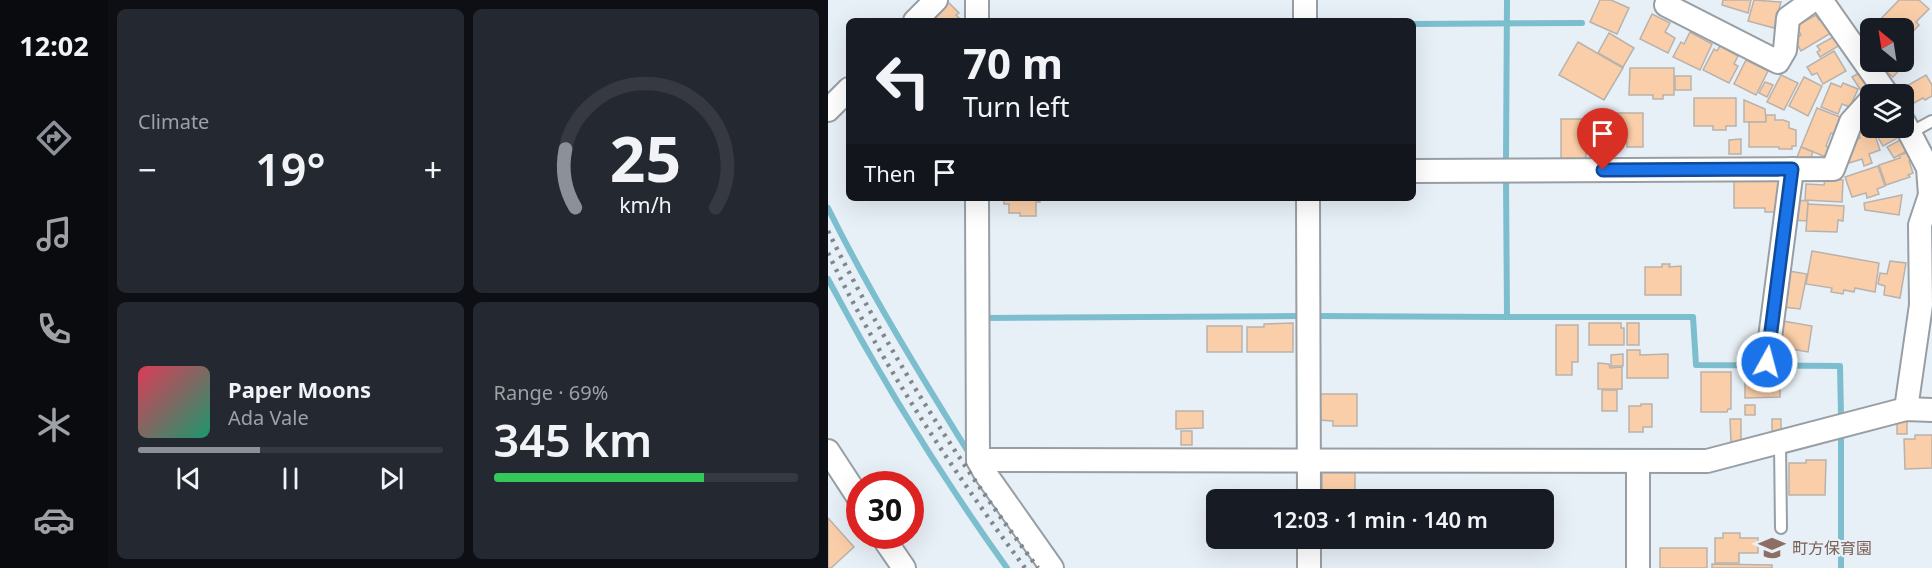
<!DOCTYPE html>
<html lang="en">
<head>
<meta charset="utf-8">
<style>
  :root { --surface:#171b24; --page:#242831; --text:#f1f3f6; --muted:#9ea1a6; --line:#363941; --accent:#8c9099 }
  body { margin:0; font-family:"Noto Sans","Noto Sans JP",sans-serif; background:var(--page); color:var(--text); height:100vh; display:flex; flex-direction:column; font-size:22px; white-space:nowrap }
  * { box-sizing:border-box; margin:0 }
  p { font-size:20px; color:var(--muted) }
  .icon { flex:none; width:33px; height:33px; fill:none; stroke:currentColor; stroke-width:2; stroke-linecap:round; stroke-linejoin:round }
  .map { position:relative; flex:1; overflow:hidden }
  .panel { display:flex; flex-direction:column; gap:9px; padding:9px; background:#0d0f14; width:720px }
  .panel>* { flex:none }
  .guide { position:absolute; left:18px; top:18px; width:570px; height:183px; border-radius:9px; box-shadow:0 6px 24px #0002; background:#171b24; color:var(--text); overflow:hidden }
  .needle { width:39px; rotate:330deg }
  .tools { position:absolute; left:1032px; top:18px; display:grid; gap:12px }
  .tools a { display:grid; place-items:center; width:54px; height:54px; border-radius:9px; background:var(--surface); box-shadow:0 6px 24px #0002; font-size:30px }
  .speed { position:absolute; left:18px; top:471px; display:flex; gap:12px; font-size:30px; font-weight:700; text-align:center }
  .speed>* { display:grid; place-content:center; width:78px; height:78px; border-radius:50%; background:var(--surface); box-shadow:0 6px 24px #0002; line-height:1 }
  .speed .limit { border:9px solid #d22; background:#fff; color:#111 }
  .pin { position:absolute; display:grid; place-items:center; width:51px; height:51px; color:#fff; margin:-62px -26px; border-radius:50% 50% 50% 0; rotate:-45deg; box-shadow:0 0 6px #0007 }
  .pin .icon { rotate:45deg }
  .me { position:absolute; width:66px; margin:-33px; rotate:7deg; stroke-linejoin:round; filter:drop-shadow(0 0 4px #0008) }
  .turn { display:flex; align-items:center; gap:21px; height:126px; padding:0 18px; font-size:27px }
  .turn .icon { width:78px; height:78px; stroke-width:2.5 }
  .turn b { display:block; font-size:42px; line-height:51px }
  .then { display:flex; align-items:center; height:57px; padding:0 18px; background:#0003; gap:12px; font-size:22px }
  .big { font-size:45px; font-weight:600; line-height:1.1 }
  .panel .card { flex:1; display:flex; flex-direction:column; justify-content:center; gap:9px; min-width:0; padding:0 21px; border-radius:9px; background:var(--page) }
  .panel .dial { align-items:center; gap:0 }
  .dial svg { height:156px; overflow:visible; fill:none; stroke:var(--line); stroke-width:7; stroke-linecap:round; text-anchor:middle }
  .dial text { fill:var(--text); stroke:none }
  .song { display:flex; align-items:center; gap:18px }
  .cover { width:72px; height:72px; border-radius:9px; background:linear-gradient(135deg,hsl(350 70% 55%),hsl(160 70% 35%)) }
  .played { height:6px; border-radius:3px; background:linear-gradient(90deg,var(--accent) 40%,var(--line) 40%) }
  .keys { display:flex; justify-content:space-around; direction:ltr }
  .heat { display:flex; justify-content:space-between; align-items:center; font-size:33px; direction:ltr }
  .charge { height:9px; border-radius:4px; background:linear-gradient(90deg,#34c759 69%,var(--line) 0) }
  .panel .tiles { flex:1; display:grid; gap:9px; grid-template-columns:repeat(2,1fr) }
  .trip { position:absolute; left:378px; top:489px; width:348px; height:60px; border-radius:9px; background:var(--surface); box-shadow:0 6px 24px #0002; font-weight:600; line-height:60px; text-align:center }
  main { display:flex; flex:1; min-height:0 }
  .tab-bar { display:flex; flex-direction:column; width:108px; justify-content:space-around; align-items:center; background:#090b0e; color:var(--muted) }
  .tab-bar .icon { width:42px; height:42px }
  .tab-bar .selected { color:var(--accent) }
  .tab-bar b { font-size:27px; color:var(--text) }
  .map>svg:first-child { display:block }
</style>
</head>
<body>
<main>
<nav class="tab-bar">
<b>12:02</b>
<svg class="icon selected" aria-label="directions" viewBox="0 0 24 24"><path d="M12 3l9 9-9 9-9-9zM9 14v-3h6M13 9l2 2-2 2"/></svg>
<svg class="icon" aria-label="music" viewBox="0 0 24 24"><path d="M9 18V5l10-2v13"/><circle cx="6" cy="18" r="3"/><circle cx="16" cy="16" r="3"/></svg>
<svg class="icon" aria-label="phone" viewBox="0 0 24 24"><path d="M5 4h4l2 5-3 2q2 4 5 5l2-3 5 2v4C11 20 4 13 5 4z"/></svg>
<svg class="icon" aria-label="climate" viewBox="0 0 24 24"><path d="M12 3v18M4 7l16 10M4 17L20 7"/></svg>
<svg class="icon" aria-label="car" viewBox="0 0 24 24"><path d="M5 17H2v-5l4-1 3-4h7l3 4 3 1v5h-3M9 17h6M6 11h13"/><circle cx="7" cy="17" r="2"/><circle cx="17" cy="17" r="2"/></svg>
</nav>
<section class="panel">
<div class="tiles">
<div class="card"><p>Climate</p>
<div class="heat"><a>−</a><b class="big">19°</b><a>+</a></div>
</div>
<div class="card dial"><svg viewBox="0 0 100 80">
<path d="M14 69A42 42 0 1 1 86 69"/>
<path d="M14 69A42 42 0 0 1 9 39" stroke="#8c9099"/>
<text x="50" y="56" font-size="32" font-weight="700">25</text>
<text x="50" y="72" font-size="11">km/h</text>
</svg></div>
<div class="card">
<div class="song"><i class="cover"></i><div><b>Paper Moons</b><p>Ada Vale</p></div></div>
<div class="played"></div>
<div class="keys"><svg class="icon" aria-label="previous" viewBox="0 0 24 24"><path d="M18 5L8 12l10 7zM5 5v14"/></svg><svg class="icon" aria-label="pause" viewBox="0 0 24 24"><path d="M8 5v14M16 5v14"/></svg><svg class="icon" aria-label="next" viewBox="0 0 24 24"><path d="M6 5l10 7-10 7zM19 5v14"/></svg></div>
</div>
<div class="card"><p>Range · 69%</p><b class="big">345 km</b><div class="charge"></div></div>
</div>
</section>
<div class="map">
<svg width="1104" height="568" viewBox="0 0 1104 568">
  <rect width="100%" height="100%" fill="#e8f0f7"/>
  <g fill="none" stroke-linecap="round" stroke-linejoin="round">
    <g stroke="#7cbece" stroke-width="6">
      <path d="M585,24L754,23"/>
      <path d="M678,160L679,0"/>
      <path d="M678,179L679,317H865L868,365L1012,366L1013,416"/>
      <path d="M0,208C41,291 90,371 139,450"/>
      <path d="M0,279C53,379 113,476 179,568"/>
      <path d="M487,316L679,317"/>
      <path d="M157,318L472,316"/>
      <path d="M1013,434V568"/>
    </g>
  </g>
  <g fill="#facea8" stroke="#b9b2ac" stroke-width="1.5">
    <path d="M772,0H783L801,8L789,34L762,22Z"/>
    <path d="M895,0H923L920,13L894,5Z"/>
    <path d="M926,0L953,2L946,28L920,21Z"/>
    <path d="M1071,0H1091L1101,9L1088,22L1091,25L1080,37L1077,34L1076,36V28H1044Z"/>
    <path d="M120,2L131,13L128,15L134,21H96Z"/>
    <path d="M824,14L842,23L837,32L847,38L840,53L812,39Z"/>
    <path d="M988,15L991,20L994,19L1003,33L973,51L966,39L973,35L968,26Z"/>
    <path d="M862,32L884,44L872,70L845,57L853,42L856,44Z"/>
    <path d="M781,33L806,48L795,67L770,53Z"/>
    <path d="M1007,36L1012,45L992,57L989,52L992,50L989,46Z"/>
    <path d="M750,42L795,68L776,100L731,75Z"/>
    <path d="M892,46L910,56L906,64L910,66L901,83L875,70L886,49L889,51Z"/>
    <path d="M1006,51L1018,71L995,84L989,73L984,75L979,67Z"/>
    <path d="M918,60L940,71L928,95L906,84Z"/>
    <path d="M1049,62H1075L1077,64L1065,77L1059,72L1058,73Z"/>
    <path d="M802,68H846V95H835V99H825V95H801Z"/>
    <path d="M1031,73L1038,85L1032,89L1024,77Z"/>
    <path d="M953,75L970,83L956,110L939,102Z"/>
    <path d="M1098,75L1104,85V96L1097,100L1095,98L1077,108L1076,94H1070L1068,92Z"/>
    <rect x="847" y="76" width="16" height="14"/>
    <path d="M976,77L994,86L980,116L961,106Z"/>
    <path d="M937,82L945,85L939,97L931,93Z"/>
    <path d="M1003,83L1013,87L1015,83L1030,89L1022,107L1014,104L1010,114L993,107Z"/>
    <path d="M866,98H908V126H898V130H885V126H866Z"/>
    <path d="M916,100L937,109L938,122H916Z"/>
    <path d="M989,108L1012,117L1008,127L1011,128L1008,135L1003,133L998,146L1001,148L998,157L973,147Z"/>
    <path d="M780,113H815V147H799V141H780Z"/>
    <path d="M938,115H947V120H955L961,122V128L968,130V146H964V149H951V147H921V122H938Z"/>
    <rect x="733" y="119" width="25" height="40"/>
    <path d="M1055,128H1069L1073,136L1055,146L1047,132Z"/>
    <path d="M1045,129L1052,150L1041,154L1044,163L1036,166L1034,159L1021,163L1017,152L1025,150L1022,142L1032,138L1031,134Z"/>
    <path d="M913,139V154H901V140Z"/>
    <path d="M1074,139L1081,150L1066,158L1059,147Z"/>
    <path d="M973,147L985,152L982,160H968Z"/>
    <path d="M1082,152L1084,159L1081,161L1085,173L1080,175L1082,177L1058,185L1051,165L1072,158L1071,155Z"/>
    <path d="M1050,166L1057,186L1049,189L1051,194L1039,198L1038,193L1024,197L1017,177Z"/>
    <path d="M997,179L1015,180L1014,202L977,200L978,184L996,185Z"/>
    <path d="M906,181H950V212H937V208H906Z"/>
    <path d="M1074,195L1071,215L1037,210L1036,203Z"/>
    <path d="M176,198H212V202H208V216H192V213H181V204H176Z"/>
    <path d="M966,200L980,201L979,221L964,220Z"/>
    <path d="M980,204L1016,206L1015,221L1010,220L1009,232L978,231Z"/>
    <path d="M984,251L1051,263L1047,292L1027,288L1026,292L1016,290L1015,294L1003,292L1004,288L978,284Z"/>
    <path d="M1062,261L1078,263L1072,298L1056,295L1057,286L1050,284L1052,273L1059,274Z"/>
    <path d="M834,264H842L841,267L853,266V295H817V267H834Z"/>
    <path d="M961,271L979,274L972,309L955,307Z"/>
    <path d="M955,321L984,326L980,352L951,347Z"/>
    <path d="M465,323V352H419V327H436V324Z"/>
    <path d="M761,323H793V328H796V345H761Z"/>
    <rect x="799" y="323" width="12" height="22"/>
    <path d="M728,325H750V362H744V375H728Z"/>
    <rect x="379" y="326" width="35" height="26"/>
    <path d="M799,350H812V355L840,354V378H799Z"/>
    <path d="M795,354V366H783V355Z"/>
    <path d="M770,363L781,364L782,368L794,367V389H770Z"/>
    <path d="M917,371H952V397L917,398Z"/>
    <path d="M873,372H903V409H900L899,412H873Z"/>
    <rect x="774" y="390" width="15" height="21"/>
    <path d="M491,394H529V426H505V421L491,420Z"/>
    <path d="M813,404H824V427H815V432H801V406H813Z"/>
    <rect x="917" y="405" width="10" height="10"/>
    <path d="M348,411H375V428L348,429Z"/>
    <path d="M902,419H913V442H903Z"/>
    <rect x="944" y="419" width="9" height="13"/>
    <rect x="1069" y="420" width="10" height="14"/>
    <rect x="353" y="431" width="11" height="14"/>
    <path d="M1087,435H1104V468L1077,469L1076,439H1087Z"/>
    <path d="M978,460H998L997,495H961V463H978Z"/>
    <rect x="494" y="472" width="33" height="23"/>
    <path d="M0,518L26,547L3,568H0Z"/>
    <path d="M895,533H912V538H930V553H911V563H887V538H895Z"/>
    <rect x="832" y="548" width="47" height="20"/>
    <path d="M884,564L944,565V568H884Z"/>
  </g>
  <g fill="none" stroke-linecap="round" stroke-linejoin="round">
    <g stroke="#979fa5" stroke-width="14">
      <g id="service">
        <path d="M1082,133L1104,121"/>
        <path d="M952,443L953,528"/>
      </g>
    </g>
    <g stroke="#979fa5" stroke-width="26">
      <g id="minor">
        <path d="M149,0V21"/>
        <path d="M477,0V21"/>
        <path d="M840,0L838,5L950,62L957,50L960,18L985,0"/>
        <path d="M993,0L1059,94"/>
        <path d="M87,21L108,0"/>
        <path d="M0,110L21,89"/>
        <path d="M1076,122L1100,168L1102,195L1092,225L1093,305L1078,409"/>
        <path d="M585,171L1005,169L1023,122L1042,101"/>
        <path d="M149,198L150,460L879,461L1078,409L1104,410"/>
        <path d="M480,198L481,500"/>
        <path d="M939,361L964,169"/>
        <path d="M0,451L32,500"/>
        <path d="M150,460L157,473L224,568"/>
        <path d="M810,462V568"/>
        <path d="M54,536L76,568"/>
        <path d="M481,538V568"/>
      </g>
    </g>
    <use href="#service" stroke="#fff" stroke-width="10"/>
    <use href="#minor" stroke="#fff" stroke-width="22"/>
    <g stroke="#80868b" stroke-width="4.5" stroke-dasharray="3 6" stroke-linecap="butt">
      <path d="M0,231C59,350 130,462 210,568"/>
      <path d="M0,253C54,365 123,468 197,568"/>
    </g>
  </g>
  <g fill="none" stroke-linecap="round" stroke-linejoin="round">
    <g stroke="#114b97" stroke-width="15">
      <path id="route" d="M775,170L964,169L939,362"/>
    </g>
    <use href="#route" stroke="#1a73e8" stroke-width="10"/>
  </g>
  <defs>
    <g id="school-bare" transform="scale(2.07)"><path d="M0-5L7-2L0 1L-7-2ZM-4 1L0 2.5L4 1V4Q0 6-4 4Z" fill="#8d6e63" stroke="#e8f0f7" stroke-width="2.5" paint-order="stroke"/></g>
  </defs>
  <g fill-rule="evenodd">
    <use href="#school-bare" x="944" y="548"/>
  </g>
  <g text-anchor="middle" dominant-baseline="central" stroke-width="4.5" stroke-linejoin="round" paint-order="stroke">
    <g font-size="16" fill="#785e54" stroke="#e8f0f7" text-anchor="start">
      <text x="964" y="548">町方保育園</text>
    </g>
  </g>
</svg>
<div class="tools">
<a><svg class="needle" viewBox="-14 -14 28 28"><path d="M0-13l5 13h-10z" fill="#e53935"/><path d="M0 13l5-13h-10z" fill="#9ea1a6"/></svg></a>
<a><svg class="icon" aria-label="layers" viewBox="0 0 24 24"><path d="M12 4l9 5-9 5-9-5zM3 14l9 5 9-5"/></svg></a>
</div>
<div class="speed"><div class="limit">30</div></div>
<div class="pin" style="left:775px;top:170px;background:#d93025"><svg class="icon" aria-label="arrive" viewBox="0 0 24 24"><path d="M6 21V4h12l-3 4 3 4H6"/></svg></div>
<svg class="me" style="left:939px;top:362px" viewBox="-20 -20 40 40"><circle r="17" fill="#1a73e8" stroke="#fff" stroke-width="3"/><path d="M0-11L8 9 0 5-8 9z" fill="#fff"/></svg>
<div class="trip">12:03 · 1 min · 140 m</div>
<div class="guide">
<div class="turn"><svg class="icon" aria-label="left" viewBox="0 0 24 24"><path d="M17 20v-9H6M10 6l-5 5 5 5"/></svg><div><b>70 m</b>Turn left</div></div>
<div class="then">Then<svg class="icon" aria-label="arrive" viewBox="0 0 24 24"><path d="M6 21V4h12l-3 4 3 4H6"/></svg></div>
</div>
</div>
</main>
</body>
</html>
